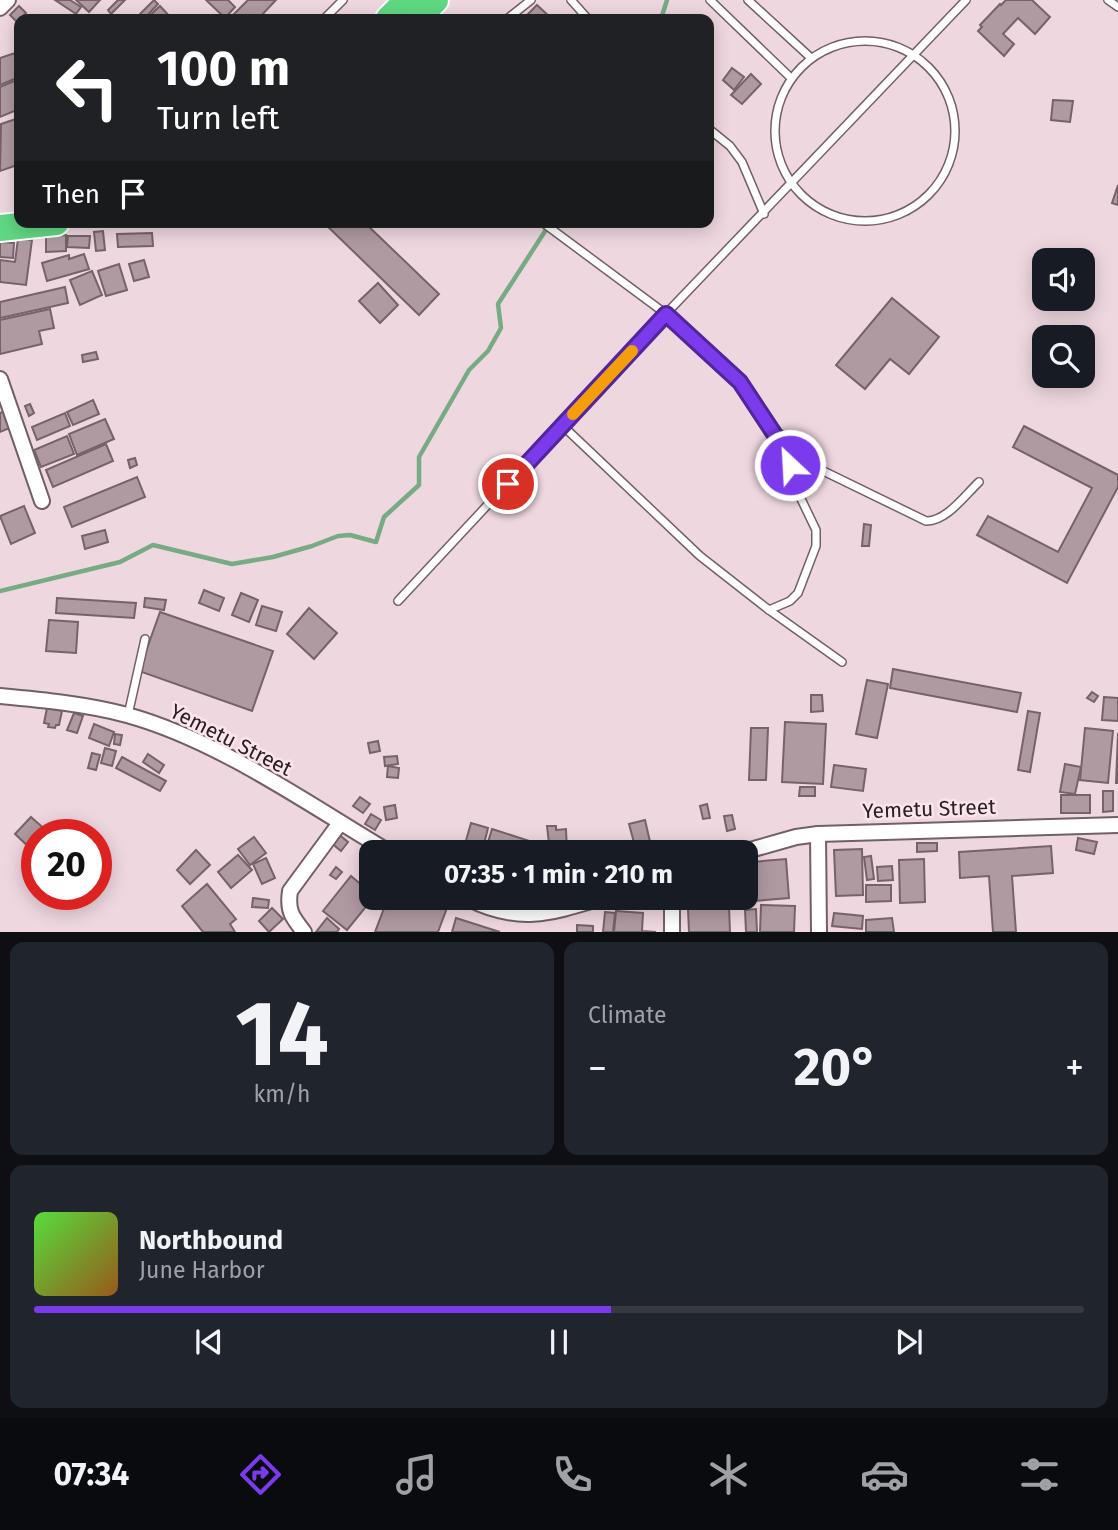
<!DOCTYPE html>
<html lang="en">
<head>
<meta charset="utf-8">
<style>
  :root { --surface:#171b24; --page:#20242c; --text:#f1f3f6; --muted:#9ea1a6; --line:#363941; --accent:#7c3aed }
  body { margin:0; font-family:"Fira Sans",sans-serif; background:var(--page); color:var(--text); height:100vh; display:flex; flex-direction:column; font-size:26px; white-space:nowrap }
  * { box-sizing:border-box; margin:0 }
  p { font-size:23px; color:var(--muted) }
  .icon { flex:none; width:38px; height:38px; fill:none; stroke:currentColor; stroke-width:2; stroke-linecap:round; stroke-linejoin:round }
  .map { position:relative; height:932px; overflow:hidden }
  .drawer { display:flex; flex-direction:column; gap:10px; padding:10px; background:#0d0f14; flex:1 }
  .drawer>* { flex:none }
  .guide { position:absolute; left:14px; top:14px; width:700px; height:214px; border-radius:14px; box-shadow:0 4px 18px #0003; background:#202124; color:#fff; overflow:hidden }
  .buttons { position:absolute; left:1032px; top:248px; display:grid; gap:14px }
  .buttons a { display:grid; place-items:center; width:63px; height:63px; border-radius:14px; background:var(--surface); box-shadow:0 4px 18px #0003; font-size:35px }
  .speed { position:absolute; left:21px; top:819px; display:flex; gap:14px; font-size:35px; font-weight:700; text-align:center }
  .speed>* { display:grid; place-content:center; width:91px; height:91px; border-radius:50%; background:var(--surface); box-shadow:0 4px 18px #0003; line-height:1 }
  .speed .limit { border:10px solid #d22; background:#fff; color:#111 }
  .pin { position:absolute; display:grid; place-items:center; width:60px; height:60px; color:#fff; margin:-30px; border:4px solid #fff; border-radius:50%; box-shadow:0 2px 7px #0007 }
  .me { position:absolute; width:77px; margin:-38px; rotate:335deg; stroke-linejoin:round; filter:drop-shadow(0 0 5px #0008) }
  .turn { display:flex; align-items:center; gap:24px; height:147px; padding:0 28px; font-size:32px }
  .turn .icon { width:91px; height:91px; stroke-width:2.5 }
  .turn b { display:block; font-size:49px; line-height:60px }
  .then { display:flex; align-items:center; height:66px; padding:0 28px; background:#0003; gap:14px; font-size:26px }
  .big { font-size:52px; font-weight:700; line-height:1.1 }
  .drawer .tile { flex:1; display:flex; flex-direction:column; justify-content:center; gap:10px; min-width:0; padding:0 24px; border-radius:14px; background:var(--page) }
  .drawer .dial { align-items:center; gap:0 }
  .dial b { font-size:91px; line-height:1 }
  .song { display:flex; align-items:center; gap:21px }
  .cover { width:84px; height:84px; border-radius:10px; background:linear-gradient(135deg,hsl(110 70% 55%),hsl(30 70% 35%)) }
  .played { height:7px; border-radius:4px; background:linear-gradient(90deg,var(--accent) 55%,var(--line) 55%) }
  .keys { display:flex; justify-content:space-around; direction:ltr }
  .heat { display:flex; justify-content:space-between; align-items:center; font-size:38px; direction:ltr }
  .drawer .tiles { flex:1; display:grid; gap:10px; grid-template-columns:1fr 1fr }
  .tile:last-child { grid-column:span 2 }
  .trip { position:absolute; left:359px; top:840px; width:399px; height:70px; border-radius:14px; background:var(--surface); box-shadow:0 4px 18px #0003; font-weight:700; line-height:70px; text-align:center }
  .dock { display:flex; height:112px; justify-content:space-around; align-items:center; background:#090b0e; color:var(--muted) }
  .dock .icon { width:49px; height:49px }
  .dock .on { color:var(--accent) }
  .dock b { font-size:32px; color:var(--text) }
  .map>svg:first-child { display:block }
</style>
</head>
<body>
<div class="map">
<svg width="1118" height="932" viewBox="0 0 1118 932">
  <rect width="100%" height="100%" fill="#efd7e0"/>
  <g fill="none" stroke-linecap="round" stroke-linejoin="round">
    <g stroke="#77ab83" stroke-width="4.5">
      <path d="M661,19L667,0"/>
      <path d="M0,591L120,562L153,545L232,564L273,557L312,546L338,536L350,535L376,542L384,517L419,485V457L469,370L488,351L501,328L498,304L551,222"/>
    </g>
  </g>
  <g fill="#b09aa2" stroke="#77626a" stroke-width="2">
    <path d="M55,0H70L81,7L76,14Z"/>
    <path d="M76,0H100L89,12Z"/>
    <path d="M118,0H125L111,14L108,10Z"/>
    <path d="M154,0L158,4L144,19H140L137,17Z"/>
    <path d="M206,0H228L235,7L225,18Z"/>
    <path d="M248,0H276L258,19H229Z"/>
    <path d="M1006,0H1032L1050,17L1035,34L1018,18L1003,34L1014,44L1004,56L978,31L982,27L980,25L1000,4L1001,5Z"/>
    <path d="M537,5L552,19L524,18Z"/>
    <path d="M19,6L26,13L17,22L10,15Z"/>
    <path d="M160,6L172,19H146Z"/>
    <path d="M15,53L19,65V77L0,85V58Z"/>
    <path d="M732,68L744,77L734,90L723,80Z"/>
    <path d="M751,74L761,84L742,104L731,95Z"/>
    <path d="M19,79V109L0,117V87Z"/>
    <path d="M1053,100L1073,101L1070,122L1051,120Z"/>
    <path d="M19,118V173L17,165L0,171L1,124Z"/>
    <path d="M1118,185V205L1112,203Z"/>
    <path d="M323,222H364L439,294L419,315Z"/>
    <path d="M103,231L105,250L96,251L94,232Z"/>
    <path d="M152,233L153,246L118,247L117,234Z"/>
    <path d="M66,235V251L46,252V236Z"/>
    <path d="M68,236H90L89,248L67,247Z"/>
    <path d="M18,239L32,240L26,285L0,282V260L15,262Z"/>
    <path d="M0,242L14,243L13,258L0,257Z"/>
    <path d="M84,254L89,269L47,281L42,263L69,255V259Z"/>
    <path d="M144,260L149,277L134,281L129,264Z"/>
    <path d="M119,264L127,290L106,296L98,271Z"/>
    <path d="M92,271L102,295L80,305L70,280Z"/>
    <path d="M378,283L398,305L380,323L359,301Z"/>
    <path d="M65,287L68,303L0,318V302Z"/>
    <path d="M892,298L939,337L909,374L890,359L865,389L836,365Z"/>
    <path d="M50,309L54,328L39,331L42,344L0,354V320Z"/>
    <path d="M96,352L98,359L83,362L82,355Z"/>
    <path d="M93,400L99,414L73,425L67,412Z"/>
    <path d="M30,404L34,413L29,416L25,406Z"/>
    <path d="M5,411L12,427L0,432V413Z"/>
    <path d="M65,413L70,426L37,440L32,427Z"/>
    <path d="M105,419L114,439L77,455L69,434Z"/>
    <path d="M1024,426L1118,475V487L1067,583L977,535L988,516L1058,552L1092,488L1013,447Z"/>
    <path d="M67,436L74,454L41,467L34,450Z"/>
    <path d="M106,444L113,461L53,487L46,470Z"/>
    <path d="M135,458L137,465L130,468L128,460Z"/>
    <path d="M137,477L145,497L72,527L64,507Z"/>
    <path d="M24,506L35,533L11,544L0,516Z"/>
    <path d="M864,524L871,525L869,546H862Z"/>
    <path d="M105,530L108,542L85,549L82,536Z"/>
    <path d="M204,590L224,598L219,611L199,603Z"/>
    <path d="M241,593L258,600L249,622L232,615Z"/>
    <path d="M57,598L136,603L134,618L56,613Z"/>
    <path d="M145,598L166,600L164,610L144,607Z"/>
    <path d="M262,606L282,612L276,631L256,625Z"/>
    <path d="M309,608L337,633L314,659L287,634Z"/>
    <path d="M160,612L273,651L252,711L139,671Z"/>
    <path d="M49,620L78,622L76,653L46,651Z"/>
    <path d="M893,669L1021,693L1017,712L890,688Z"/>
    <path d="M867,680L888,684L877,738L856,734Z"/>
    <path d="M1092,692L1098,696L1094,702L1087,698Z"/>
    <path d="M811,695H822L823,711L811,712Z"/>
    <path d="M1104,697L1118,698V721L1102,720Z"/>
    <path d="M47,708L62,711L59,725H56L55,728L48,727L49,724L44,723Z"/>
    <path d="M1028,711L1040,713L1030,772L1018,770Z"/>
    <path d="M74,713L83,716L77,733L67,730Z"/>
    <path d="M785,722L826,724L823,784L782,782Z"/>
    <path d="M94,724L114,732L109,746L89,738Z"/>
    <path d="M751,728H768L766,780H749Z"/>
    <path d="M1085,728L1113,731L1108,783L1080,780Z"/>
    <path d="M1118,733V783H1116Z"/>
    <path d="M115,734L122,735L120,745L114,744Z"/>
    <path d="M378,741L380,751L370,753L368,743Z"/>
    <path d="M105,748L116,751L112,766L101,763Z"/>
    <path d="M92,753L100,755L96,770L88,768Z"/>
    <path d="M148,754L164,765L159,773L143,762Z"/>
    <path d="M397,756L398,764L385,766L384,757Z"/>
    <path d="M122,757L166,781L160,791L116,768Z"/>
    <path d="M1065,764L1081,767L1075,794L1060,792Z"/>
    <path d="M834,765L866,769L863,791L831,787Z"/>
    <path d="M388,766L399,768L398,778L387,777Z"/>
    <path d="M800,787H815V796H799Z"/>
    <path d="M1103,791H1113V811L1103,812Z"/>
    <rect x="1061" y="795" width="29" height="18"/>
    <path d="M360,797L370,804L363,813L353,806Z"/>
    <path d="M707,804L710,818L703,819L700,806Z"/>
    <path d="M395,805L397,818L386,820L384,807Z"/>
    <path d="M371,814L381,820L375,830L365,824Z"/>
    <path d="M732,815L735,829L727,831L724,816Z"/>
    <path d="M31,817L49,833L37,835V845L32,850L15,834Z"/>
    <path d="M645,820L651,846L636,850L629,824Z"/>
    <path d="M471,823L488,828L482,852L463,851Z"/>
    <path d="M547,826H556V830L566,829L567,852H550Z"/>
    <path d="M492,829L542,845L539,852H485Z"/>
    <path d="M336,832L348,842L341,851L329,841Z"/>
    <path d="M254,837L266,853L250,865L238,849Z"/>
    <path d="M1078,838L1097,842L1094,854L1076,850Z"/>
    <path d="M917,843H937V851L917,852Z"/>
    <path d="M1051,846L1053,873L1012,876L1016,932H993L989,876L960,878L959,852Z"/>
    <path d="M862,849L863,895L836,896L834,850Z"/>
    <path d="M196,850L210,865L190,884L177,870Z"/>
    <path d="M238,855L252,870L231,888L218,872Z"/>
    <path d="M871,856L874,879L867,880L864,857Z"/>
    <path d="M266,858L275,878L262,884L253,864Z"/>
    <path d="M786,859L789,898L754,901L752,862Z"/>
    <path d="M924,859L925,902L900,903L899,860Z"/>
    <path d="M746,863H749V906H742L741,898H746Z"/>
    <path d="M892,866L893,880L878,881L877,867Z"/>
    <path d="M336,867L342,872L336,879L330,875Z"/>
    <path d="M351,876L371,893V898H373L347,930L323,911Z"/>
    <path d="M207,884L236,919L230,924L235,932H203L182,906Z"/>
    <path d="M866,885H891V901L866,902Z"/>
    <path d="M253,898L269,900L268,908L252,907Z"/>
    <path d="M388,898H429L448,905L438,932H375Z"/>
    <path d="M761,905L795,906L794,932H760Z"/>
    <path d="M729,907L730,932H689L688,909Z"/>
    <path d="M272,908L283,919L269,932L259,921Z"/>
    <path d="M756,909L757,932H746L745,910Z"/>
    <path d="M616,911L643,913L642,931L656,932H614Z"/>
    <path d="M605,912L615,913L613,932H603Z"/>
    <path d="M834,913L863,916L862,929L832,926Z"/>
    <path d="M327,918L339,929L337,932H316Z"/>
    <path d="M456,918L500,932H452Z"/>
    <path d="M892,918L894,932H866V920Z"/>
    <path d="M577,925L593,926V932H577Z"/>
  </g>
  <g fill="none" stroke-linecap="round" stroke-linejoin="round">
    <g stroke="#735f66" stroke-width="10">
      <g id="lane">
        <path d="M571,0L588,19"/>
        <path d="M710,0L791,78"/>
        <path d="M748,0L810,57"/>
        <path d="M1108,0L1118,7"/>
        <path d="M324,19L343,0"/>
        <path d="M507,19L531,0"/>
        <circle cx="865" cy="131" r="90"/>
        <path d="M709,129L730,146L742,162L764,214"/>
        <path d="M542,222L666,314L740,382L775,434L792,450L811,465L926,521C946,522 965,495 979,482"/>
        <path d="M562,425L700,556L769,610L842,662"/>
        <path d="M398,601L660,320L966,0"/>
        <path d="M769,610L790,601L798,593L816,546V530L791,478L792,450"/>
        <path d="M128,715L145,639"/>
      </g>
    </g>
    <g stroke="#735f66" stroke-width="18">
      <g id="street">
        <path d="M0,8L8,0"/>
        <path d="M0,379L42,501"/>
        <path d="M0,696C43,700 86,704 127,715C218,740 308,804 389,852"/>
        <path d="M818,834L819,932"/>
        <path d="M743,852L796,837L818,834L1118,825"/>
        <path d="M467,898C518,924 549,914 601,898"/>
        <path d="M672,898V932"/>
        <path d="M304,932C292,917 287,911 290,891L340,823"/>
      </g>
    </g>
    <g stroke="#fff" stroke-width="30">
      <g id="highway">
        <path d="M389,19L408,0"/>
        <path d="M416,19L435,0"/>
        <path d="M0,228L56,222"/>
      </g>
    </g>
    <use href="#lane" stroke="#fff" stroke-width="7"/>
    <use href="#street" stroke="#fff" stroke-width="14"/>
    <use href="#highway" stroke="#60d883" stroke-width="26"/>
  </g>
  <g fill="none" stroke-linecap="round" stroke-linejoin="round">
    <g stroke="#51269a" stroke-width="18">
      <path id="route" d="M508,484L666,314L740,382L775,435L792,450L790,465"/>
    </g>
    <use href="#route" stroke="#7c3aed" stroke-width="12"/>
    <path stroke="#f59e0b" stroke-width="12" d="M573,414L632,351"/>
  </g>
  <g text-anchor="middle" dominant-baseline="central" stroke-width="5" stroke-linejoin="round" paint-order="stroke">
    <g font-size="21" fill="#292023" stroke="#fce4ed">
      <text transform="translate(231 740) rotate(27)">Yemetu Street</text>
      <text transform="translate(929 809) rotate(-2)">Yemetu Street</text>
    </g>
  </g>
</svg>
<div class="buttons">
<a><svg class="icon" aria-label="sound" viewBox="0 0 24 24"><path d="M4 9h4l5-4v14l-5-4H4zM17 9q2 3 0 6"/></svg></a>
<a><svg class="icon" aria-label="search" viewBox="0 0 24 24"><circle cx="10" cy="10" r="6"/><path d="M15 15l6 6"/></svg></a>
</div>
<div class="speed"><div class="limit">20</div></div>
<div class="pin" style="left:508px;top:484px;background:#d93025"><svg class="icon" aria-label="arrive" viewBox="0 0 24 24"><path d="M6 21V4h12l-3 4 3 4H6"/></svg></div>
<svg class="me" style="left:790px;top:465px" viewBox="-20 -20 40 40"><circle r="17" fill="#7c3aed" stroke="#fff" stroke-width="3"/><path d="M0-11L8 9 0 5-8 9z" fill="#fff"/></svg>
<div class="trip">07:35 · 1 min · 210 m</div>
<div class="guide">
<div class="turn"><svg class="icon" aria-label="left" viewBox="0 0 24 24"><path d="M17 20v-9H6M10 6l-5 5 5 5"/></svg><div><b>100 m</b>Turn left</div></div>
<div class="then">Then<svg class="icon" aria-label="arrive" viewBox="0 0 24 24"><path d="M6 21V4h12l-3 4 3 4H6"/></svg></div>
</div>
</div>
<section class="drawer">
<div class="tiles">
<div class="tile dial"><b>14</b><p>km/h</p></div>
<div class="tile"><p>Climate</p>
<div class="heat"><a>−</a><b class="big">20°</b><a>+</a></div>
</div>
<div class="tile">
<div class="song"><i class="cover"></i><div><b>Northbound</b><p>June Harbor</p></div></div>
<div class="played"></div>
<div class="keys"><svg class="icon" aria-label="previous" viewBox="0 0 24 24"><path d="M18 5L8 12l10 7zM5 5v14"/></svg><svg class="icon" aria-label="pause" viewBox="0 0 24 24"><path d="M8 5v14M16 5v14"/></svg><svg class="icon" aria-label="next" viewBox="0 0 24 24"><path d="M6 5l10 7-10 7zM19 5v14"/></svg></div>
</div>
</div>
</section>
<nav class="dock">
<b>07:34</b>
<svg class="icon on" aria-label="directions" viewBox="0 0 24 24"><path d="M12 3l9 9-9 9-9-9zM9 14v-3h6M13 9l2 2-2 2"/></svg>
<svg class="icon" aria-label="music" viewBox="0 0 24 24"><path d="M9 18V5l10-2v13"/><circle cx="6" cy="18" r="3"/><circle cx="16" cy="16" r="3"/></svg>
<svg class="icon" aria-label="phone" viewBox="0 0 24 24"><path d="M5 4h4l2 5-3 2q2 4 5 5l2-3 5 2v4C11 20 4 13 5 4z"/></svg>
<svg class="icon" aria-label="climate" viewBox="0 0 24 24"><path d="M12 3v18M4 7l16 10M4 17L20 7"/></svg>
<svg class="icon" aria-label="car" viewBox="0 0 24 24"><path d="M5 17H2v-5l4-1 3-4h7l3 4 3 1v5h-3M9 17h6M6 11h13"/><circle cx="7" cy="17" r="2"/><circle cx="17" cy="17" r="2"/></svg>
<svg class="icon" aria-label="filters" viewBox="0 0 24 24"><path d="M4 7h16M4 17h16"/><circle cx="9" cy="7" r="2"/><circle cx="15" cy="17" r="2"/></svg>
</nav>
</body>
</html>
